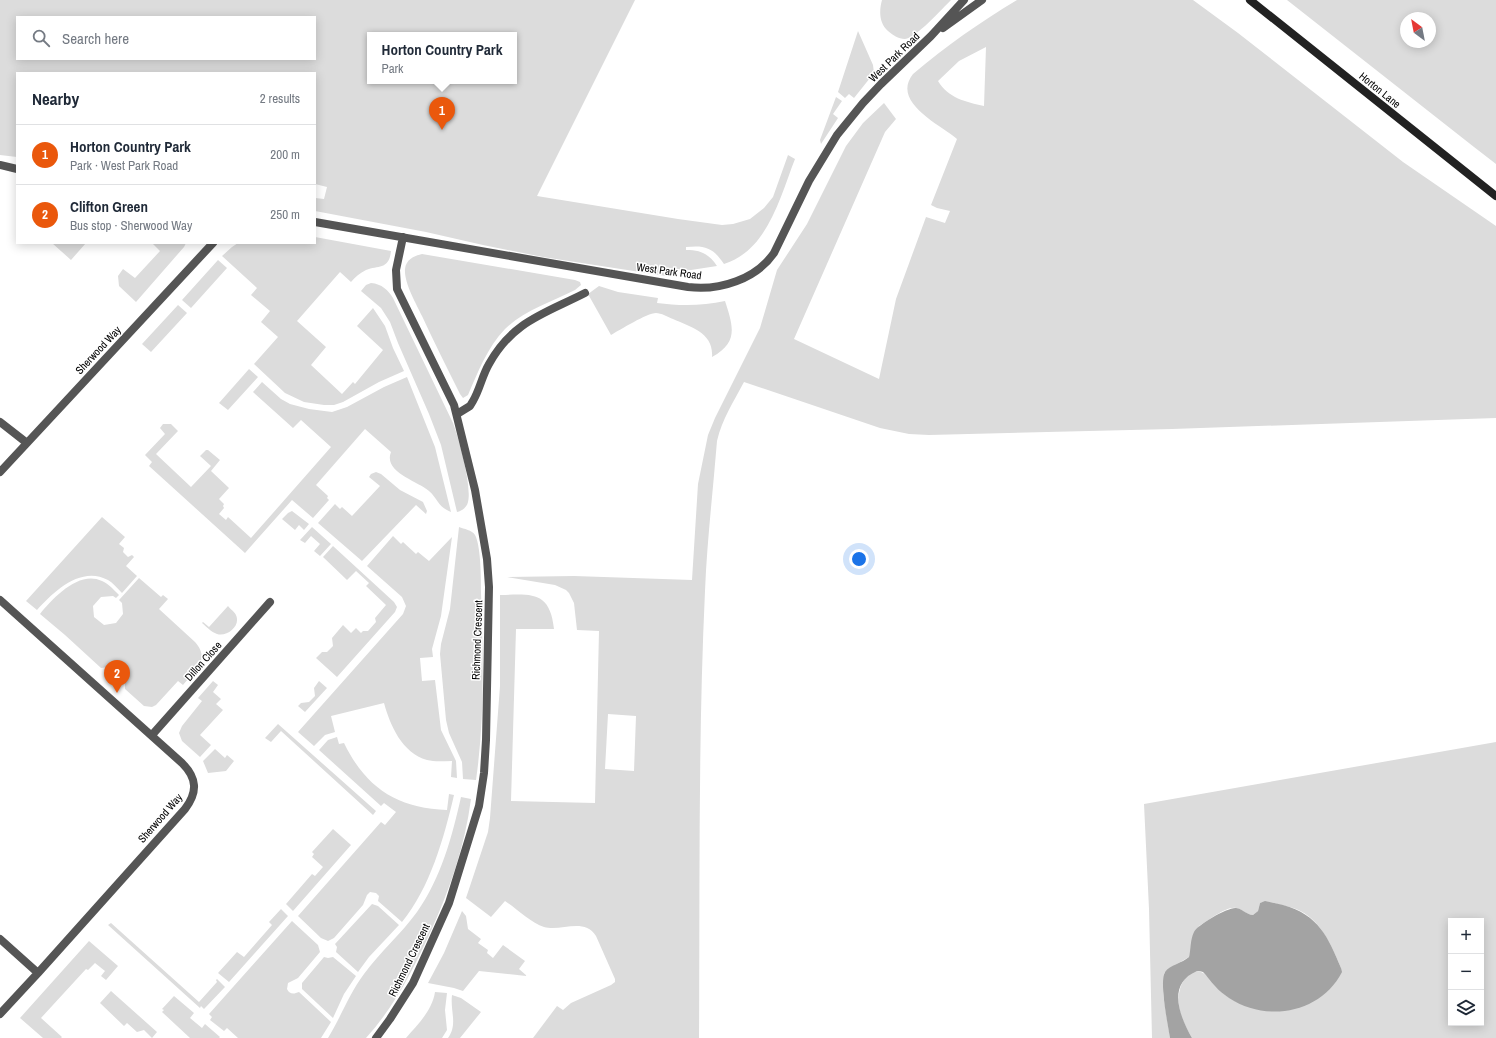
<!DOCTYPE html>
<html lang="en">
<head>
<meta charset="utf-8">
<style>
	body { margin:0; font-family:"Archivo Narrow",sans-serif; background:#f2f2f3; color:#1f2937 }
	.controls { position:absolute; right:12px; bottom:12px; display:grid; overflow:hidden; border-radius:0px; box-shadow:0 2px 10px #0003 }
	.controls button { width:36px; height:36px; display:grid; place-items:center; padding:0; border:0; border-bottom:1px solid #e0e1e3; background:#fff; color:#1f2937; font:20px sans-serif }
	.compass { position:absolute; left:1400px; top:12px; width:36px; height:36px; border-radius:50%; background:#fff; box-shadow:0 2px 10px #0003; rotate:328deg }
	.you { position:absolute; left:859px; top:559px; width:14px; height:14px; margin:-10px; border:3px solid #fff; border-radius:50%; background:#1a73e8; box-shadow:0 0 0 6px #1a73e833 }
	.badge { display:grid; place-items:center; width:26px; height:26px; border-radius:50%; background:#ea580c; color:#fff; font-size:13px; font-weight:700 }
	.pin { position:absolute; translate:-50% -33px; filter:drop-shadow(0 1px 2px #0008) }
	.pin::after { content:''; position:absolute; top:21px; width:14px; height:12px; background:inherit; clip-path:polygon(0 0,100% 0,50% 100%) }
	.popup { position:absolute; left:367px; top:32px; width:150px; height:52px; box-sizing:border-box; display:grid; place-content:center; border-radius:0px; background:#fff; filter:drop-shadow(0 1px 3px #0005); font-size:13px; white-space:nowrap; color:#747a83 }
	.popup b { font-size:15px; color:#1f2937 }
	.popup::after { content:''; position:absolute; left:50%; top:100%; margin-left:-8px; border:8px solid transparent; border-top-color:#fff }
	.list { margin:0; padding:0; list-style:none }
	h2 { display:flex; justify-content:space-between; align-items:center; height:52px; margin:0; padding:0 16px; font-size:17px }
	h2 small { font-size:13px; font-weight:400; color:#747a83 }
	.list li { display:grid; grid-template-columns:26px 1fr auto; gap:12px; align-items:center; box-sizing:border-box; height:60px; padding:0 16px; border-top:1px solid #e0e1e3 }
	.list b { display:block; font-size:15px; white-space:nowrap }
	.list p { margin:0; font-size:13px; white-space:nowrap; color:#747a83 }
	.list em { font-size:13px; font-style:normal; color:#747a83 }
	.icon { flex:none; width:22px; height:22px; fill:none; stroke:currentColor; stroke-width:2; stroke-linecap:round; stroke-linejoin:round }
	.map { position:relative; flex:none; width:1496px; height:1038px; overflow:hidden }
	.search { position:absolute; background:#fff; box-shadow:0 2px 10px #0003; left:16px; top:16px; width:300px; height:44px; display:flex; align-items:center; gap:10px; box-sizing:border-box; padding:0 14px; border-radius:0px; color:#747a83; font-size:15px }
	.panel { position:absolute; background:#fff; box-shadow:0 2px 10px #0003; left:16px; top:72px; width:300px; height:172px; border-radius:0px }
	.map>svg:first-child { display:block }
	.green { fill:#dcdcdc; fill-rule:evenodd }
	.water { fill:#a3a3a3 }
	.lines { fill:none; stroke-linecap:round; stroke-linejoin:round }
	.street { stroke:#555; stroke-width:8 }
	.secondary { stroke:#222; stroke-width:8 }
	.labels { text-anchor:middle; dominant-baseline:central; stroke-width:3; stroke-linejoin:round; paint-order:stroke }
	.street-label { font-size:11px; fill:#000; stroke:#fff }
</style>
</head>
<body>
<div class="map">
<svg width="1496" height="1038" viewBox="0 0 1496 1038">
	<rect width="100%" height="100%" fill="#fff"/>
	<path class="green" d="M 0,0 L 635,0 L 537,196 L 678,219 L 722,225 L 733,224 L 750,219 L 764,208 L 773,197 L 788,155 L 795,159 C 780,197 768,250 724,264 C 713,248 706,245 686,247 L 686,250 C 701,250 709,254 717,266 L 691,270 L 673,269 L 668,271 L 666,276 L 543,257 L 483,245 L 426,232 L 315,211 L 315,198 L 324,199 L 327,187 L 315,184 L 315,73 L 17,73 L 17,157 L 0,155 ZM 17,17 L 315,17 L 315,59 L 17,59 ZM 370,35 L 514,35 L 514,81 L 370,81 Z
		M 882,0 L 951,0 C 942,9 916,38 905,39 C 898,39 893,35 888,31 C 879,23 879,11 882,0 Z
		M 1017,0 L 1193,0 L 1238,33 L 1403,162 L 1496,226 L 1496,418 L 1172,429 L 929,435 L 909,434 L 880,428 L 744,382 C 734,401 722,419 717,441 C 713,491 707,541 705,591 C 698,740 700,889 699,1038 L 533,1038 L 557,1006 L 563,1010 L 571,1003 L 611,985 L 615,982 L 615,979 L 596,936 C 584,917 561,932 544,927 C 531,923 516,908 505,901 L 491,917 L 466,898 L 488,832 L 490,818 L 500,686 L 500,595 C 532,594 550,591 554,629 L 516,629 L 511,801 L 595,803 L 599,631 L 577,630 L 574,603 L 569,593 L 566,590 L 555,585 L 507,577 L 574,576 L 692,580 L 698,484 L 708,435 L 715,418 L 760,328 L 777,270 L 807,224 L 846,146 L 863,123 L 884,103 L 896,119 L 885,132 L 794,339 L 879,379 L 896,299 L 926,217 L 945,223 L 950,211 L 937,208 L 931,205 L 957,139 C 939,124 891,102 913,74 C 947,45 979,23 1017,0 ZM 986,47 L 984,106 C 966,102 948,98 938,81 L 959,61 ZM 608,714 L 636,716 L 634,771 L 605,769 Z
		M 1287,0 L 1496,0 L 1496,164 L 1474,147 ZM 1406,18 L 1430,18 L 1430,42 L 1406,42 Z
		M 858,31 L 873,65 L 874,73 L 854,98 L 849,94 L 845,98 L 838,92 Z
		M 836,97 L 842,101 L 833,114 L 838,118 L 821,144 L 820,140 Z
		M 315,237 L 391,251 C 389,270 379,265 366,270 C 360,273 355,277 351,282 L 340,272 L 297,321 L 326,347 L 311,365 L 342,394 L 353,382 L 355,384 L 383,350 L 357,326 L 373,308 L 385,326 L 393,348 L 404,371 L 379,382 L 343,402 L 334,405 L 324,405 L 304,402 L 285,393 L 254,364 L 278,337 L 261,322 L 270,311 L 251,295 L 257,288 L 222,256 L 232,247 L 238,243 L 315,243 Z
		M 52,243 L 86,243 L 71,260 Z
		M 152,243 L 186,243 L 184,247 L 136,302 L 119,286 L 118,276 L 123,269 L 135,278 L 160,251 Z
		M 422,254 L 575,280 L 580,282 L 581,285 L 575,290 C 552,302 524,310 505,329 C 487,348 478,372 468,395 L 463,398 L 460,394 C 447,368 434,342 422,316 C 416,303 404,283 405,269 C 406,260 413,256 422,254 Z
		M 218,260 L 227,268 L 191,308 L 182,300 Z
		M 371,283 C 382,284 388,290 393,298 L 453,423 C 459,439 472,486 468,502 C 467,507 462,511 457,512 L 441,445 L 429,414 L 398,343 L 390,322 L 381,308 L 361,291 L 366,285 Z
		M 599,286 L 618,292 L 658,298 L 657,303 C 679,306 703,306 725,301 C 733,326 739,342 712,357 C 714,333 691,327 673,319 C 668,317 661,313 656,313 C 647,313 620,330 611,335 L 588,294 Z
		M 178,305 L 187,313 L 151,352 L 142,344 Z
		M 249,369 L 258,377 L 228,410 L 219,403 Z
		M 407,377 L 435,447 L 451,512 C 438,507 438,499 429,491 C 417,481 383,472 391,452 L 365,429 L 316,485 L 328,496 L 327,498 L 329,500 L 313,518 L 292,500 L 245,553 L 149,466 L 152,462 L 145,455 L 165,434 L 160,428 L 163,424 L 171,424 L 178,431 L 156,454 L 191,487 L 211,466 L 200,456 L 206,450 L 208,450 L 220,460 L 211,471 L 229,488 L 219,499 L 224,504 L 223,506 L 224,508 L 219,514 L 226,520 L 228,517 L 251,538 L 331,447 L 301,420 L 293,428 L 253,392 L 262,382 L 281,399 L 290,404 L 309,409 L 332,412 L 347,407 L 384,387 Z
		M 376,472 L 381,474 L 400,490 L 423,502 L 427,511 L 426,514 L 416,505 L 362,561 L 318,523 L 335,504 L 340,509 L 342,507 L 352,516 L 380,486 L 369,477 L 371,474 Z
		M 292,511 L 309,524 L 304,530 L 299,525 L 295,530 L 282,519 L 288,513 Z
		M 102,517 L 125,537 L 119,544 L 124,548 L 123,552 L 128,557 L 132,555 L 134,557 L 126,566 L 137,576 L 122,593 C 117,588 113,583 108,580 C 81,565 53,592 37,610 L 26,601 Z
		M 312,527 L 331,544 L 320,556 L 314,551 L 320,544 L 311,536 L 305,543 L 300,540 Z
		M 459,527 C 464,529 472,530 475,535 C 481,546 481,579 481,592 C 483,655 485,718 476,780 L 463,779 L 462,762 L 449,733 L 446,720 L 440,654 L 441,644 L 450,609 Z
		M 393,536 L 401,544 L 403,542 L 416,554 L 418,552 L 429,561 L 452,537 L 441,616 L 432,649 L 433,657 L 420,658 L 422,681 L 435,680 L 441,730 L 456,761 L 457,778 L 451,777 L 452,761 C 443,761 435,762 427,760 C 402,753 390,725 384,703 L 331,716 L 335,732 L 325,735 L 314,746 L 298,732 L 403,614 L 406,606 L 402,597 L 367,566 Z
		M 333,546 L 394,602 L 397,607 L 395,612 L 337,677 L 316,658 L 322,652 L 327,652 L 333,646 L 332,638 L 343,625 L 351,633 L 356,628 L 361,633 L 363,631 L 368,631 L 376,622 L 375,618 L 386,605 L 366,586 L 369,583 L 356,571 L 347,580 L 323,557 Z
		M 139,578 L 161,597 L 163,595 L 168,599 L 159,609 L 195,642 C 211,660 195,671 183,685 L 178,681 L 156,705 L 152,707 L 144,706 L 125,689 L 125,680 L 109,667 L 101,668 L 65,635 L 40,614 C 53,598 79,570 102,581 C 109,584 114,590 119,595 L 116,598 L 113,596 L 101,597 L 93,606 L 94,617 L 104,625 L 116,623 L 123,614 L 122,603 L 119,600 Z
		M 228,606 C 231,610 237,613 237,619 C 238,628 226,637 217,634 C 211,632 207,627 202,623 L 203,622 L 209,627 Z
		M 213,681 L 218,685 L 213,692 L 221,699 L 216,704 L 223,710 L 200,735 L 211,745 L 200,757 L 182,741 L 179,733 L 182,726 L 202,701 L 198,698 Z
		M 319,681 L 327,688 L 305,712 L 298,706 L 301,703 L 309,702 L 315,696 L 314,688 Z
		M 278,724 L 376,811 L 373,815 L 281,731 L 271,742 L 265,738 Z
		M 337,737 L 339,744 L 344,743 C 366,788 397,808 447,810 L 449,794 L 454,795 C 444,838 430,888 402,922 L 378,901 L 379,896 L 376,893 L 370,892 L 367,895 L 363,905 L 334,938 L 328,941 L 321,938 L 298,916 L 381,822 L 385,825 L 396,812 L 384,803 L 381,806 L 319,750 L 328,740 Z
		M 1496,742 L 1496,1038 L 1192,1038 C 1183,1022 1175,1008 1180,989 C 1182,981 1192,967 1201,972 C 1209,975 1215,986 1221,991 C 1228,998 1238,1003 1247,1006 L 1341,968 C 1332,946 1320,918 1296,909 C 1291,907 1286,906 1281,905 C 1273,903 1268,900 1260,903 L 1258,911 L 1253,915 C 1247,915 1242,909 1236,908 C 1226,906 1208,921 1199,926 L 1189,957 L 1170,968 L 1164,973 L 1163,994 L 1170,1038 L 1152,1038 L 1149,909 L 1144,804 ZM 1451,921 L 1481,921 L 1481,1023 L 1451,1023 Z
		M 215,749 L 225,758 L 227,755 L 234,761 L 226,771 L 208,773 L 203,761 Z
		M 461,797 L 471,799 C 465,846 449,892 429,935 C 412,972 394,1007 366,1038 L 328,1038 C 341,1017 349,994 364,974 C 380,952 401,934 417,912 C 441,878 452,837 461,797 Z
		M 333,829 L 351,845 L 293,911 L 286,904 L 312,874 L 315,876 L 323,867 L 312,857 L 314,854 L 312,852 Z
		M 372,904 L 378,906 L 399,925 L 369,957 L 358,972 L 336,952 L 337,947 L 335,944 Z
		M 281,909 L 288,916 L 229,982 L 218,973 L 237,952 L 244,957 L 272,925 L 269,922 Z
		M 462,911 L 466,916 L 468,929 L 481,939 L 478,943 L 488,950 L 487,953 L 493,958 L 503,945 L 525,961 L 519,969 L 527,976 L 479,971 L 463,991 L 454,988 L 428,983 L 444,953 Z
		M 292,921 L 318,945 L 320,952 L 298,978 L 288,983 L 287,989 C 290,995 294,994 299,992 L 331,1022 L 321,1038 L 238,1038 L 227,1028 L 224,1031 L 210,1020 L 212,1017 L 209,1014 Z
		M 111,923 L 199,1002 L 217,982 L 216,980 L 217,979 L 225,987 L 204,1009 L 201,1006 L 200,1008 L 108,925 Z
		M 89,941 L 118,966 L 106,980 L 101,976 L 105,971 L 95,963 L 88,970 L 86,969 L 41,1018 L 62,1037 L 61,1038 L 43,1038 L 20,1018 Z
		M 324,957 L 328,958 L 333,957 L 356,976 L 344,994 L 333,1018 L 302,989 L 302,983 Z
		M 111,991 L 157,1032 L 152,1038 L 144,1030 L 137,1032 L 127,1023 L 124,1026 L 100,1003 Z
		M 435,992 L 447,993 L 445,1010 L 447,1030 L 442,1038 L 406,1038 C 418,1024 432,1011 435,992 Z
		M 452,995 L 461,998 L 481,1012 L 460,1038 L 448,1038 C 458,1024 450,1011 452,995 Z
		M 174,996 L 194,1013 L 190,1018 L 202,1028 L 205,1024 L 220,1037 L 219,1038 L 190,1038 L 162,1012 L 164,1010 L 162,1009 Z"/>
	<path class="water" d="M 1265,901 C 1271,902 1277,904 1283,905 C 1319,915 1328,937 1341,968 L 1342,972 C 1321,1013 1267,1023 1229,998 C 1224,994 1219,991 1215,986 C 1211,982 1207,976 1203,972 C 1200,971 1200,971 1197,971 C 1166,984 1180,1017 1192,1038 L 1170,1038 C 1168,1025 1159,982 1165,972 C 1170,965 1182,963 1189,957 C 1191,949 1190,940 1194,932 C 1197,925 1228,907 1236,908 C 1243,909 1247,915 1253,915 L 1258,911 L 1260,903 Z"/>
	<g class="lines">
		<path class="street" d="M 943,28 L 982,0
			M 0,165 L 17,169
			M 315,222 L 688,287 C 720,291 756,279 774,253 L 809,181 L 837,135 L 863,103 L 881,84 L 931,36 L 964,0
			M 457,414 L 470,406 L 473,401 C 480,389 482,376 489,364 C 513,321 544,314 585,293
			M 0,422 L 27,443
			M 0,472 L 213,243
			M 0,600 L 182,763 C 197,778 198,792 185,809 L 38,973 L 0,939
			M 152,735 L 270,602
			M 0,1014 L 38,973
			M 376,1038 L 390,1019 L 413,983 L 449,903 L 479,806 L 484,773 L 486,740 L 489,587 L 487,559 L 475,490 L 454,405 L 397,289 L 396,270 L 403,237"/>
		<path class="secondary" d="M 1250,0 L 1496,196"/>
	</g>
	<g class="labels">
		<g class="street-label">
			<text transform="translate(894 57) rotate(-44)">West Park Road</text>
			<text transform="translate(1380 90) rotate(39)">Horton Lane</text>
			<text transform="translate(669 271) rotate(8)">West Park Road</text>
			<text transform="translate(98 350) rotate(-47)">Sherwood Way</text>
			<text transform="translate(477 640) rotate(-88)">Richmond Crescent</text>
			<text transform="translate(203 661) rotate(-48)">Dillon Close</text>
			<text transform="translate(160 818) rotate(-49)">Sherwood Way</text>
			<text transform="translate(409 960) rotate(-64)">Richmond Crescent</text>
		</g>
	</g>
</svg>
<div class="controls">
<button>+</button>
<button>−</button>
<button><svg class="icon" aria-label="layers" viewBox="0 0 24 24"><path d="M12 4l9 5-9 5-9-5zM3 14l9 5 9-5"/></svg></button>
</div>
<svg class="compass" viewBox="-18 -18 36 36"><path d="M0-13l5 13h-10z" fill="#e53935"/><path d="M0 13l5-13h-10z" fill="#747a83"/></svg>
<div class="you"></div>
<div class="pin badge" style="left:442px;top:130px">1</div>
<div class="popup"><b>Horton Country Park</b>Park</div>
<div class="pin badge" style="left:117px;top:693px">2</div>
<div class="search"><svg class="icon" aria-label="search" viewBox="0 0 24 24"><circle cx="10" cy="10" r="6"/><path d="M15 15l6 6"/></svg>Search here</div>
<section class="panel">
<h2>Nearby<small>2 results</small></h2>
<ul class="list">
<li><span class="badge">1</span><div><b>Horton Country Park</b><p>Park · West Park Road</p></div><em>200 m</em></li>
<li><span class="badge">2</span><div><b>Clifton Green</b><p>Bus stop · Sherwood Way</p></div><em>250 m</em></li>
</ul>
</section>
</div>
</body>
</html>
